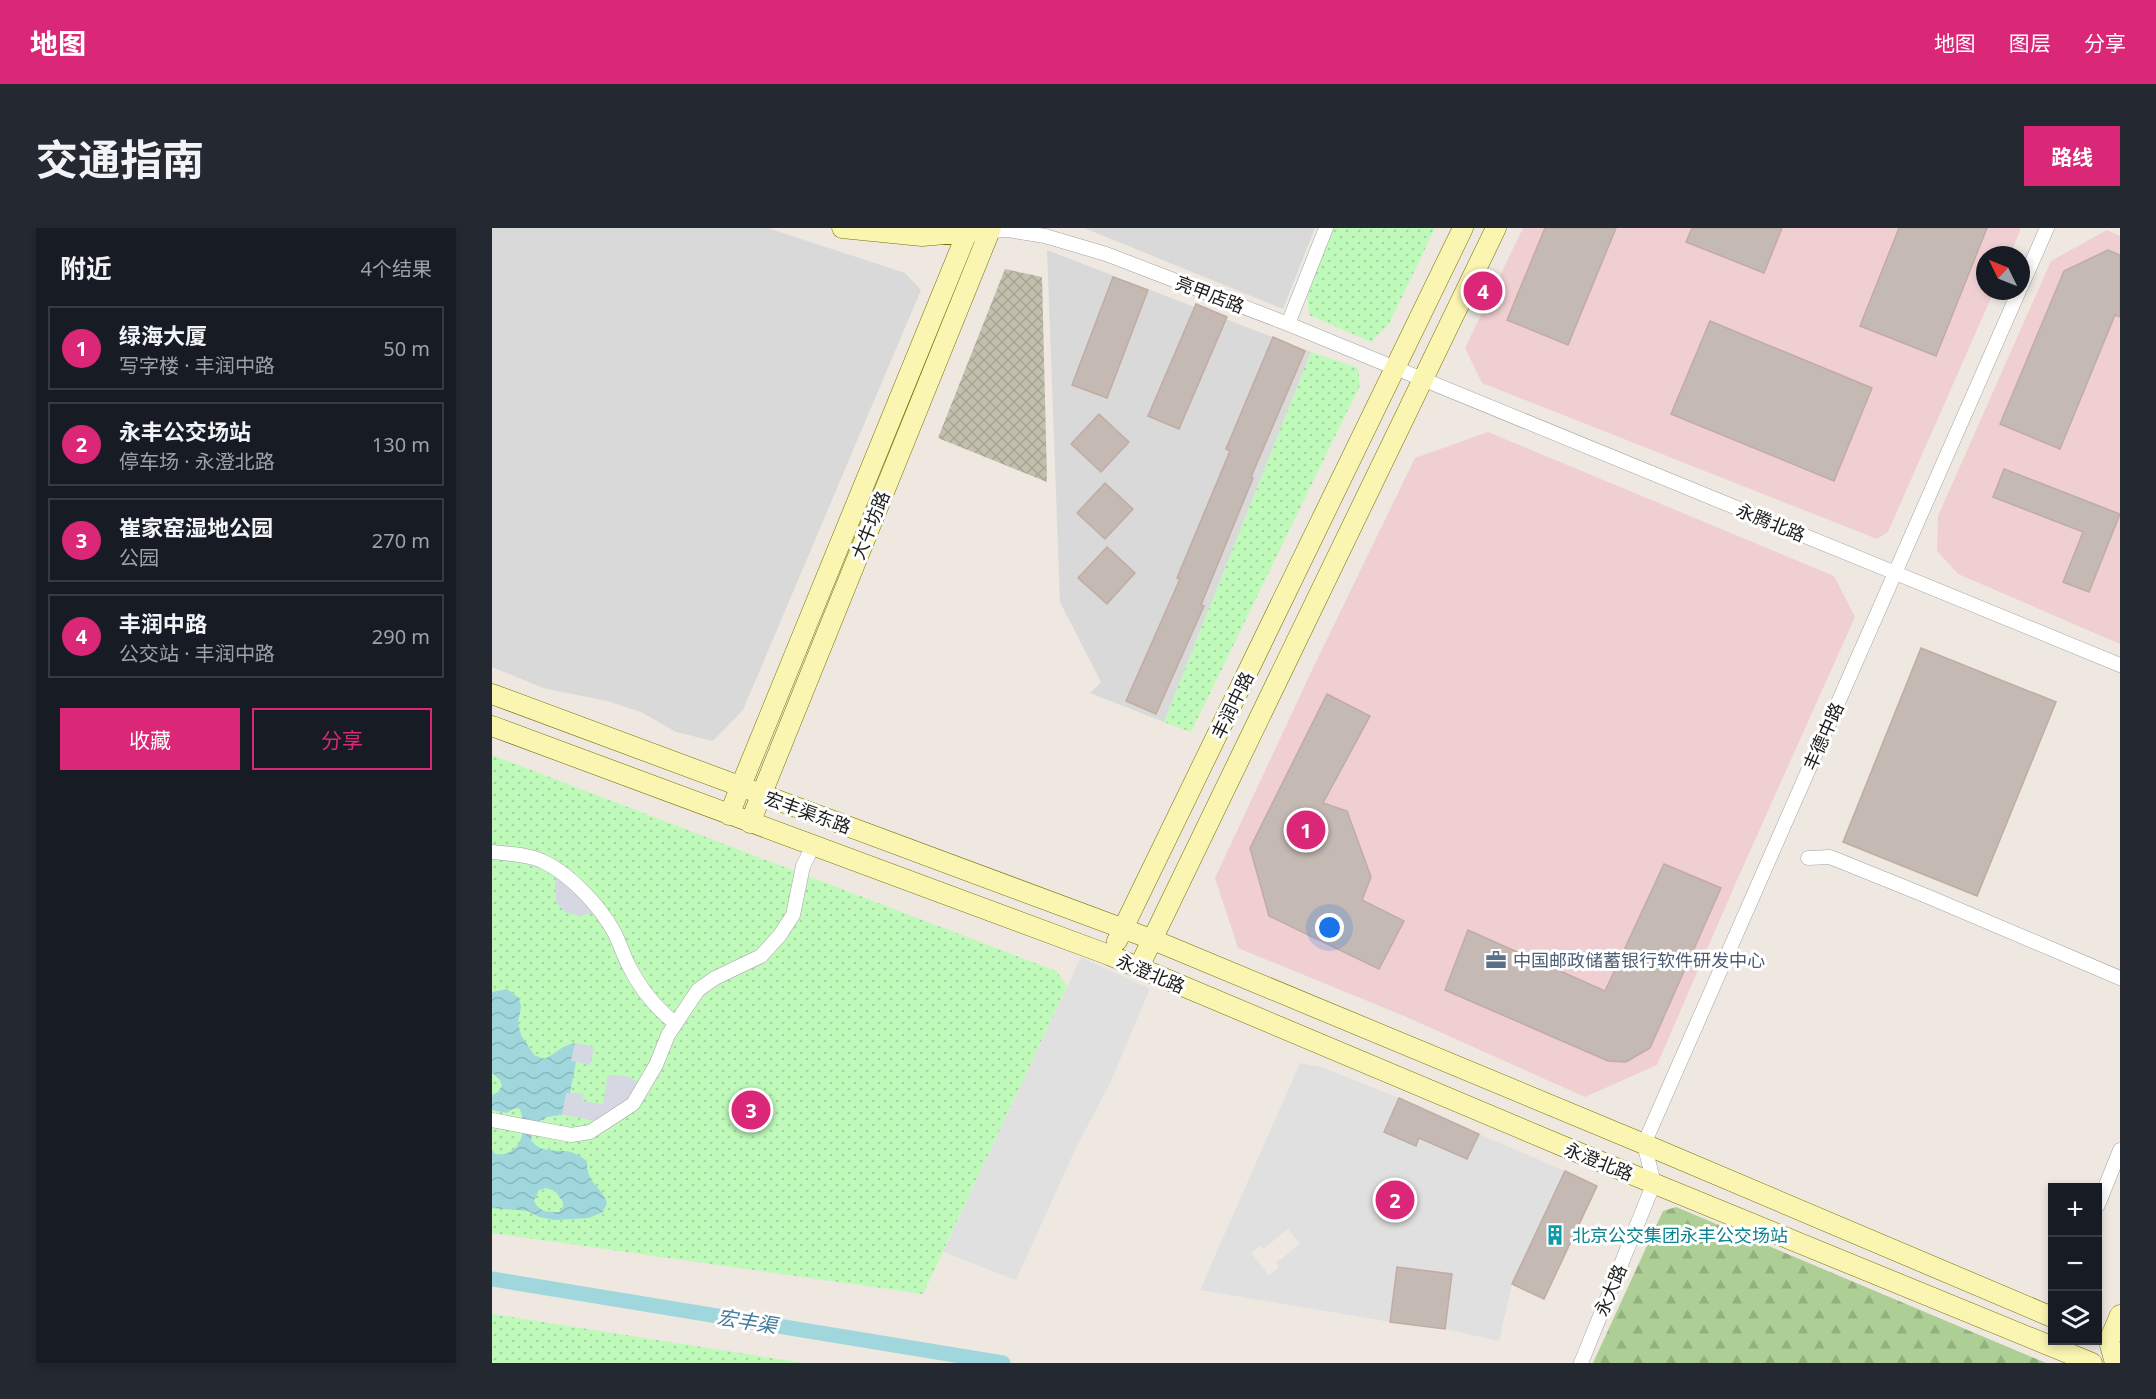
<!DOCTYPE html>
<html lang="zh">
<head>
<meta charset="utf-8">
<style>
	body { margin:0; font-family:"Noto Sans","Noto Sans SC",sans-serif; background:#242831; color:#f1f3f6 }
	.controls { position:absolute; right:18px; bottom:18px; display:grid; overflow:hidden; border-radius:0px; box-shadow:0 3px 9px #0003 }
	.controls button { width:54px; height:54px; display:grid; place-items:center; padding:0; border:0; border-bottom:2px solid #363941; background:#171b24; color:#f1f3f6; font:30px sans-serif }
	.compass { position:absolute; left:1484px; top:18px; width:54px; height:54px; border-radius:50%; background:#171b24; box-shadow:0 3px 9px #0003; rotate:313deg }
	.you { position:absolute; left:838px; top:700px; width:21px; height:21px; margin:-15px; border:4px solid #fff; border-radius:50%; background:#1a73e8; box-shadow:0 0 0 9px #1a73e833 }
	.badge { display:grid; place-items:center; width:39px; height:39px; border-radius:50%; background:#db2777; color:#fff; font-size:20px; font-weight:700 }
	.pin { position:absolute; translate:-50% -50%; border:3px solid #fff; box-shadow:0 2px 6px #0006 }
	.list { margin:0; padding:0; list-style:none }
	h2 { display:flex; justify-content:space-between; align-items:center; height:78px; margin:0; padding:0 24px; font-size:26px }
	h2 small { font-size:20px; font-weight:400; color:#9ea1a6 }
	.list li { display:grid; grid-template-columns:39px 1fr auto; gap:18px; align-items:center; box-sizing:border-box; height:84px; margin:0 12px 12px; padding:0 12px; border:2px solid #363941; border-radius:0px }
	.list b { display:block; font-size:22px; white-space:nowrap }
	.list p { margin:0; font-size:20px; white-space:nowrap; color:#9ea1a6 }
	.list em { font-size:20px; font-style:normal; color:#9ea1a6 }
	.actions { display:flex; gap:12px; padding:18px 24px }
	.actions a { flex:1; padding:14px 0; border:2px solid #db2777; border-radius:0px; text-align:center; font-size:21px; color:#db2777 }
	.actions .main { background:#db2777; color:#fff }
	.icon { flex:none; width:33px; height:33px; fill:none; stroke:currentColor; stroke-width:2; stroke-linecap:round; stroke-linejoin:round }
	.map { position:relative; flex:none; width:1628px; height:1135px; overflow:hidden; border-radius:0px }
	header { display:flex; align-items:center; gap:36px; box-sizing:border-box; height:84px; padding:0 30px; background:#db2777; color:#fff }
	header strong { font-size:28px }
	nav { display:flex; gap:33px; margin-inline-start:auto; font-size:21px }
	.intro { display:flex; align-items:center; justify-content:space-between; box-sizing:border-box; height:144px; padding:0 36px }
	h1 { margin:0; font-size:42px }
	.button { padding:15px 27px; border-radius:0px; background:#db2777; color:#fff; font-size:21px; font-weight:700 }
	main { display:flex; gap:36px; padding:0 36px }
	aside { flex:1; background:#171b24; border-radius:0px; box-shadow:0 3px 9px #0003 }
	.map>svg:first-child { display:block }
	.residential { fill:#dad9d9 }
	.commercial { fill:#f0cfd2 }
	.construction { fill:url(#construction-cross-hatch) }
	.forest { fill:url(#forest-firs) }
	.park { fill:url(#park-dots) }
	.parking { fill:#e0e0e0; fill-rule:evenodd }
	.plaza { fill:#d5d7e3 }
	.water { fill:url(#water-waves); fill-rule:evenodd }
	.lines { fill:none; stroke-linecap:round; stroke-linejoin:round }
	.canal { stroke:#a0d7dd; stroke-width:15 }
	.building { fill:#c5b9b4; stroke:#c0aca3; stroke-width:1.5 }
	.street-casing { stroke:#a3a3a3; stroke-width:15 }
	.secondary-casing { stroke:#747102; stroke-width:21 }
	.street { stroke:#fff; stroke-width:14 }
	.secondary { stroke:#fbf5b2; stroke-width:20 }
	.labels { text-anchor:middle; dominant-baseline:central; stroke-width:6; stroke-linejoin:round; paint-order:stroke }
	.street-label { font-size:18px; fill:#1c1c1c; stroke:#fff }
	.service-label { font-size:18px; fill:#4e5e75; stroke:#fff; text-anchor:start }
	.culture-label { font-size:18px; fill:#0d838f; stroke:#fff; text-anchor:start }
	.water-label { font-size:20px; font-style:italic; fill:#427c9d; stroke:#fff }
</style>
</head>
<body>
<header>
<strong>地图</strong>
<nav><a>地图</a><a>图层</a><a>分享</a></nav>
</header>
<div class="intro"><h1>交通指南</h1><a class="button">路线</a></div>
<main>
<aside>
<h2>附近<small>4个结果</small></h2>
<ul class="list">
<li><span class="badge">1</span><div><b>绿海大厦</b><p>写字楼 · 丰润中路</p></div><em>50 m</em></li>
<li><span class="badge">2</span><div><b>永丰公交场站</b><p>停车场 · 永澄北路</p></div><em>130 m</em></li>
<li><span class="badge">3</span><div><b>崔家窑湿地公园</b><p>公园</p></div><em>270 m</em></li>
<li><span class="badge">4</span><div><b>丰润中路</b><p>公交站 · 丰润中路</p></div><em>290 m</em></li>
</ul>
<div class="actions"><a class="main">收藏</a><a>分享</a></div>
</aside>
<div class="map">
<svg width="1628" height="1135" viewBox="0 0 1628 1135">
	<defs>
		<pattern id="construction-cross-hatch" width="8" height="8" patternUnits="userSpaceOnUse" patternTransform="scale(1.5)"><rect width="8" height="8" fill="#c2bfac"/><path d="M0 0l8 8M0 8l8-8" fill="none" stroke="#a6a493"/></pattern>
		<pattern id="forest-firs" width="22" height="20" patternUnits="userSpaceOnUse" patternTransform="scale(1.5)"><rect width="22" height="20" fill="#adce94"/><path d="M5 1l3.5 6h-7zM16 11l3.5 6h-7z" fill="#94b07f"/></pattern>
		<pattern id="park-dots" width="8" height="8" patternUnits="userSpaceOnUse" patternTransform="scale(1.5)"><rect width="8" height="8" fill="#bffabb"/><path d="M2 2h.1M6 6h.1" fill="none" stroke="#a4d6a0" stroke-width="1.8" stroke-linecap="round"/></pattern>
		<pattern id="water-waves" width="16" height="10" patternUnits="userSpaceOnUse" patternTransform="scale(1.5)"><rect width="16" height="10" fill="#a0d7dd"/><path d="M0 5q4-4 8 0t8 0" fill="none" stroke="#89b8bd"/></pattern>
	</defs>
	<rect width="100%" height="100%" fill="#eee8e1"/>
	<path class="residential" d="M 0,0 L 276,0 L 413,45 L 429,62 L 251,482 L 221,513 L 184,504 L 149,484 L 115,473 L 51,460 L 0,439 Z
		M 592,0 L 823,0 L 791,81 Z
		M 555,22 L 819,124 L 672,494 L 598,465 L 609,454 L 568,374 Z"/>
	<path class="commercial" d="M 1031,0 L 1529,0 L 1518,27 L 1493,27 L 1493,63 L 1502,63 L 1396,304 L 1385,311 L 990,155 L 973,120 Z
		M 1615,2 L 1628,8 L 1628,416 L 1466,346 L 1445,323 L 1446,288 L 1559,33 Z
		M 996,204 L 1342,348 L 1363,389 L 1245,652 L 1165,837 L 1093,869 L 912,788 L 746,720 L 723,650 L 821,440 L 923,230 Z"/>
	<path class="construction" d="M 513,41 L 550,49 L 555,254 L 446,210 Z"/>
	<path class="forest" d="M 1184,979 L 1554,1135 L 1101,1135 L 1171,983 Z"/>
	<path class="park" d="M 842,0 L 943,0 L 897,96 L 879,114 L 817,87 L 815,64 Z
		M 819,124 L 866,140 L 868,157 L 699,504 L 672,494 Z
		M 0,527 L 564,743 L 575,758 L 431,1066 L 0,1005 Z
		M 0,1086 L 312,1135 L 0,1135 Z"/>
	<path class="parking" d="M 589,729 L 658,761 L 618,855 L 583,922 L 524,1052 L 451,1024 Z
		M 808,835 L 829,839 L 907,870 L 924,917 L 927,910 L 975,931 L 987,906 L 1073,943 L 1020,1056 L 1007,1113 L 953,1101 L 960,1046 L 905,1039 L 898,1094 L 708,1062 ZM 796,1001 L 808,1016 L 784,1035 L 787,1039 L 777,1047 L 759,1025 L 768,1018 L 771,1021 Z"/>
	<path class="plaza" d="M 68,645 L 109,683 L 88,688 L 73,684 L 64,674 L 63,655 Z
		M 83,815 L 102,819 L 98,837 L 79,833 Z
		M 116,847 L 134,848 L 152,857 L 141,876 L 108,893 L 70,887 L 74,864 L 92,866 L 90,873 L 111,876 Z"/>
	<path class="water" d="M 15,761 L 27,770 L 29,779 L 26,795 L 29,807 L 42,827 L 52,831 C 64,826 70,817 83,815 L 79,833 L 84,834 L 78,865 L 74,865 L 70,887 L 55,889 L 43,895 L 39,912 C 53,932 76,913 95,934 C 95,957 109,957 115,975 L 111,984 L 97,990 L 62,992 L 47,989 L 36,983 L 0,980 L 0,922 L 3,926 C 29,930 37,900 27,880 L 21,881 L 15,885 L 0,882 L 0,867 L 6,864 L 10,858 L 8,852 L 0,845 L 0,764 ZM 54,960 L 63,963 L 71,974 L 71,980 L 67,984 C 56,984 47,984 42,973 L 47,962 Z"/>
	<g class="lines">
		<path class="canal" d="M 0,1051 L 511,1135"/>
	</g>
	<path class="building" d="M 1053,0 L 1124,0 L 1076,117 L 1015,92 Z
		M 1200,0 L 1290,0 L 1272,45 L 1194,14 Z
		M 1407,0 L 1495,0 L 1444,128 L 1368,98 Z
		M 1616,22 L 1628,27 L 1628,89 L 1623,87 L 1568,221 L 1508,196 L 1572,43 Z
		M 621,49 L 656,62 L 615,170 L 580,157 Z
		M 704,76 L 735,89 L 687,201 L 656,188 Z
		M 1218,93 L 1380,160 L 1342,253 L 1179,186 Z
		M 781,109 L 813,123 L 759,249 L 761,250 L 709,377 L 712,378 L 664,486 L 634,473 L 688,351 L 685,350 L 738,223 L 734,221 Z
		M 607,186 L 637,214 L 609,244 L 579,216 Z
		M 1512,241 L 1628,286 L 1597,364 L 1571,354 L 1591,304 L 1501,269 Z
		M 613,255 L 641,281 L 613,311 L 585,285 Z
		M 615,319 L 643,345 L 615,376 L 586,350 Z
		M 1429,420 L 1564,474 L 1485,668 L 1351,614 Z
		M 835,466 L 878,488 L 831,575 L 855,583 L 879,649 L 870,672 L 912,693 L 887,741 L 777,688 L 758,620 Z
		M 1172,636 L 1229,660 L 1158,820 L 1134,834 L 1116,833 L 953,762 L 976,702 L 1113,763 Z
		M 907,870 L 987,906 L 975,931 L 927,910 L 924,918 L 892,904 Z
		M 1073,943 L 1105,958 L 1052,1071 L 1020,1056 Z
		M 905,1039 L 960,1046 L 953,1101 L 898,1094 Z"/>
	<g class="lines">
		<g class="street-casing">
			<path id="street" d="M 498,3 L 516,2 L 553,8 L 614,26 L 796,96 L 1628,437
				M 1529,59 L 1555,0
				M 796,96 L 834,0
				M 0,624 C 16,626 36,626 50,633 C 77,645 108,678 122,704 C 128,715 131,727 137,738 C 148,760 164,780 183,795
				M 1316,630 L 1338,629 L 1437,669 L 1628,750
				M 0,892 L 79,907 L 98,904 L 141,876 L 164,837 L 176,807 L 206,762 L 223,750 L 269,728 L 288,707 L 301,687 L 311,638 L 321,618
				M 1606,977 L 1628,922
				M 1089,1135 L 1162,955 L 1152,916 L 1527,63"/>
		</g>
		<g class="secondary-casing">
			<path id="secondary" d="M 350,0 L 430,8 L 487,3
				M 0,466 L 659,711 L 1152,916 L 1560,1089
				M 0,498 L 617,727 L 1068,917 L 1600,1135
				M 237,587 L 477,0
				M 258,595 L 499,0
				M 625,713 L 971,0
				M 647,739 L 1004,0
				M 1617,1113 L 1628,1087
				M 1617,1113 L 1623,1135"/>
		</g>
		<use href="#street" class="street"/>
		<use href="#secondary" class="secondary"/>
	</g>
	<defs>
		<g id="office-bare" transform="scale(1.62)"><path d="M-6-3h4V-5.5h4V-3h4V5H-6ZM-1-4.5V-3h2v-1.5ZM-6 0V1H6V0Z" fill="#5c6f8a" stroke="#fff" stroke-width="2.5" paint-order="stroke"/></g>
		<g id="building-bare" transform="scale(1.62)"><path d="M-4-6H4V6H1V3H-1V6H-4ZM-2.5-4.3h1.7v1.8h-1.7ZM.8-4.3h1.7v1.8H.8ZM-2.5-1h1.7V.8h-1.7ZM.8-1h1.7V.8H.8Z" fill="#0f9aa8" stroke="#fff" stroke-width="2.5" paint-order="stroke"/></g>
	</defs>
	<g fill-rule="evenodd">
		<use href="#office-bare" x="1004" y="732"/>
		<use href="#building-bare" x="1063" y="1007"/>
	</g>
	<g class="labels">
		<g class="street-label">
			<text transform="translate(718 66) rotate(21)">亮甲店路</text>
			<text transform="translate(1279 294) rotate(22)">永腾北路</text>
			<text transform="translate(378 297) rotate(-68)">大牛坊路</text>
			<text transform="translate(740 477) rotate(-64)">丰润中路</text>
			<text transform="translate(1331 508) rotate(-66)">丰德中路</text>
			<text transform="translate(316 584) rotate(20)">宏丰渠东路</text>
			<text transform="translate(659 745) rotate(23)">永澄北路</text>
			<text transform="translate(1107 933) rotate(22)">永澄北路</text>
			<text transform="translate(1118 1062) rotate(-67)">永大路</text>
		</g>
		<g class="service-label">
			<text x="1021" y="732">中国邮政储蓄银行软件研发中心</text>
		</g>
		<g class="culture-label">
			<text x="1080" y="1007">北京公交集团永丰公交场站</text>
		</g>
		<g class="water-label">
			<text transform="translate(255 1093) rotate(9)">宏丰渠</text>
		</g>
	</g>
</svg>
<div class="controls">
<button>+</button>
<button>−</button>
<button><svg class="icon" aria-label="layers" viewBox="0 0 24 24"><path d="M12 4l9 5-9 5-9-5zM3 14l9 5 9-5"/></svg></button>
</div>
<svg class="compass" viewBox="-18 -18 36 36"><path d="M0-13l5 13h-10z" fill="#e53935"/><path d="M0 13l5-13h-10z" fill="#9ea1a6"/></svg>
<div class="you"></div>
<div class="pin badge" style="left:814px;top:602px">1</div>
<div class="pin badge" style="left:903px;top:972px">2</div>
<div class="pin badge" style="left:259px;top:882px">3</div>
<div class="pin badge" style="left:991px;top:63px">4</div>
</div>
</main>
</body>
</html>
